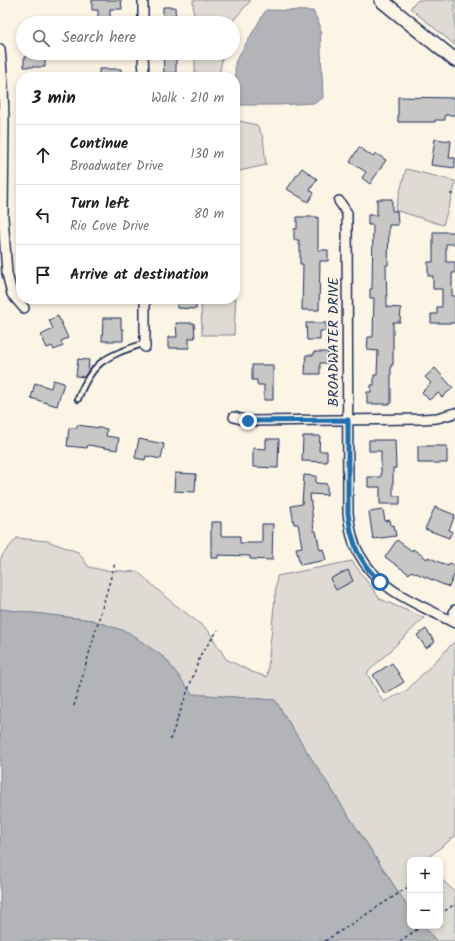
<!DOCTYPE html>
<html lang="en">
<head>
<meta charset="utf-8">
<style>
	body { margin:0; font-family:Kalam,sans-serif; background:#f6f6f6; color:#202124 }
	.controls { position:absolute; right:12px; bottom:12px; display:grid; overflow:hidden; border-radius:8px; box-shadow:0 2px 6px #0003 }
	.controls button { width:36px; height:36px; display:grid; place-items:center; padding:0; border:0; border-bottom:1px solid #e0e0e0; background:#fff; color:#202124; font:20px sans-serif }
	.stop { position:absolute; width:12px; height:12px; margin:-9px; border:3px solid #1f6fb2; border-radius:50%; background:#fff }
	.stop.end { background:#1f6fb2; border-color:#fff; box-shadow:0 1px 4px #0008 }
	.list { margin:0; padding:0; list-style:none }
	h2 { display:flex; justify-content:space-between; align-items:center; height:52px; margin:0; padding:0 16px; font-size:17px }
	h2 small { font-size:13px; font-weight:400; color:#757577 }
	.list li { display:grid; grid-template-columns:26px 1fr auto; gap:12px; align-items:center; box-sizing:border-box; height:60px; padding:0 16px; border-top:1px solid #e0e0e0 }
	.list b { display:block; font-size:15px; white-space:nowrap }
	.list p { margin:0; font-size:13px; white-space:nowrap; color:#757577 }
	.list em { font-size:13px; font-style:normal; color:#757577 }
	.icon { flex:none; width:22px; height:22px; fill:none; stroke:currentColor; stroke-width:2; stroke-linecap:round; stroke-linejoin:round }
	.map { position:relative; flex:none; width:455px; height:941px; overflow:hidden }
	.search { position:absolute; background:#fff; box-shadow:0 2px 6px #0003; left:16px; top:16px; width:224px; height:44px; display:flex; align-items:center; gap:10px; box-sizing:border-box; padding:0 14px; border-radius:22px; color:#757577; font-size:15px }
	.panel { position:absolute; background:#fff; box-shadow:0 2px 6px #0003; left:16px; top:72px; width:224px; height:232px; border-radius:16px }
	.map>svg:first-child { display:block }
	.green { fill:#dfdbd4; stroke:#7d8599 }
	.water { fill:#b2b4b8; stroke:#767f94 }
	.building { fill:#c8c7c6; stroke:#1b2f5e }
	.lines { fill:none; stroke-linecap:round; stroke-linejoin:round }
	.lane-casing { stroke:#1b2f5e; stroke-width:8 }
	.street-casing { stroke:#1b2f5e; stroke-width:12 }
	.secondary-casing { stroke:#1b2f5e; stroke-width:16 }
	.path { stroke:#1b2f5e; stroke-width:1.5; stroke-dasharray:3 3; stroke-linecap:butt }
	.lane { stroke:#fcf5e5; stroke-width:4.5 }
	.street { stroke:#fcf5e5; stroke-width:9 }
	.secondary { stroke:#fcf5e5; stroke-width:13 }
	.route { stroke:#1f6fb2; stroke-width:5 }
	.labels { text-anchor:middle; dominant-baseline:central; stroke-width:3.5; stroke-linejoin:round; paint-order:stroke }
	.street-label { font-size:14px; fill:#1b2f5e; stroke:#fcf5e5 }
</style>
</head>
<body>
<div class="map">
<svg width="455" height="941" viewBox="0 0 455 941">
	<rect width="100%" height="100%" fill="#fcf5e5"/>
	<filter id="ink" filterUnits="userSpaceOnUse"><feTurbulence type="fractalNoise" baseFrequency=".025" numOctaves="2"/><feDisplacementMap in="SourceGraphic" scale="8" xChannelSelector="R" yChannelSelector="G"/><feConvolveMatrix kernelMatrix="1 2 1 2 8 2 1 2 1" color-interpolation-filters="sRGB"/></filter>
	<g filter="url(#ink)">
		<path class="green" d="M 193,0 L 251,0 L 231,23 L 194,23 Z
			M 418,0 L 455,0 L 455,45 L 410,8 Z
			M 195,53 L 223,53 L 219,77 L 195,77 Z
			M 235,120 L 257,125 L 263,137 L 266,165 L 235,172 Z
			M 406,169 L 455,181 L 455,186 L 443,225 L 395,210 Z
			M 235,266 L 237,271 L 234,335 L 202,335 L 201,299 L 235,299 Z
			M 17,538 L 47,541 L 78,552 L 89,567 L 102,570 L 138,572 L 169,600 L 208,630 L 226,659 L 252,672 L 267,677 L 277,576 L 352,561 L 380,599 L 424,618 L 367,673 L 383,702 L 406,691 L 455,641 L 455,836 L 425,860 L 410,860 L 410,910 L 309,755 L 275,700 L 192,694 L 165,658 L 92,620 L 0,609 L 0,560 L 4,553 Z
			M 440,878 L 455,892 L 455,941 L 436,941 L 424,926 L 440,926 Z"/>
		<path class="water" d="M 266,10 L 313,11 L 320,25 L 323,98 L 315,103 L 277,105 L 241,105 L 236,103 L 235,62 Z
			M 0,609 L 92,620 L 128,632 L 165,658 L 192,694 L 275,700 L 309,755 L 410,910 L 410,926 L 424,926 L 436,941 L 0,941 Z"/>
		<path class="building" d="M 92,0 L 121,0 L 122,9 L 110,9 L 110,22 L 98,22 L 98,10 L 92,10 Z
			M 163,7 L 175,7 L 176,23 L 163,23 Z
			M 26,53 L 40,53 L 40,56 L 45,56 L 45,67 L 24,67 L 24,58 L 26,58 Z
			M 163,53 L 176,53 L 176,73 L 164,73 Z
			M 99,69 L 121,69 L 121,77 L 99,77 Z
			M 398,97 L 455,98 L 455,115 L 445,115 L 445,120 L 435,120 L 435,122 L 398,122 Z
			M 435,139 L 451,141 L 449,158 L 455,158 L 455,168 L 431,165 Z
			M 359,147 L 373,157 L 375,153 L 386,160 L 370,184 L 362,178 L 366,172 L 350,162 Z
			M 302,168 L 317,179 L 310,190 L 314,193 L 308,202 L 287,189 Z
			M 377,199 L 392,199 L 392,211 L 397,211 L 398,225 L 389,225 L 388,265 L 386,265 L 387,307 L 401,308 L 400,322 L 393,322 L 393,365 L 391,365 L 391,404 L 367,404 L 367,392 L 371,392 L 371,385 L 374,385 L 374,375 L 377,375 L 378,351 L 367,350 L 368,337 L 373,337 L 374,298 L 370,298 L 370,289 L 372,289 L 373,225 L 368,225 L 368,215 L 377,215 Z
			M 297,217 L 318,217 L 318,250 L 328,250 L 328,261 L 320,261 L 319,310 L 302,310 L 303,264 L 300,264 L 300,245 L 299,245 L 299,240 L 294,240 L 294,229 L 297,229 Z
			M 433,232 L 455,232 L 455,244 L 446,244 L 446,262 L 455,262 L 455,273 L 452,273 L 452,296 L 455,296 L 455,323 L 431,323 L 431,314 L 437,314 L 437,307 L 442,307 L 442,289 L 433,289 L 433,276 L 428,276 L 428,262 L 433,262 Z
			M 177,299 L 196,299 L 196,309 L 177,308 Z
			M 58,316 L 68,338 L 61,341 L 63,346 L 54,350 L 52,346 L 47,348 L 41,335 L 53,329 L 49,320 Z
			M 103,318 L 121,318 L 121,329 L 123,329 L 123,341 L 102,341 Z
			M 176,323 L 194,323 L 195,338 L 189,338 L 189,348 L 168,348 L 168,337 L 177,337 Z
			M 306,323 L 326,323 L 326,331 L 320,331 L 320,340 L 307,340 Z
			M 314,352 L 328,352 L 328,363 L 320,363 L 320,374 L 305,374 L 306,355 L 314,355 Z
			M 78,359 L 89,360 L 88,371 L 84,377 L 76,376 Z
			M 252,365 L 273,365 L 273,400 L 264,400 L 264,385 L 257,385 L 257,380 L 252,380 Z
			M 435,368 L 453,388 L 442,397 L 438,393 L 429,400 L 422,392 L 431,383 L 425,377 Z
			M 53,380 L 64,383 L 57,406 L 31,398 L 35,383 L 51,388 Z
			M 77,425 L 107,429 L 106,436 L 119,438 L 117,450 L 88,445 L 87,448 L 67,446 L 69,428 L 77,428 Z
			M 303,436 L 320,436 L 319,451 L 327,451 L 327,462 L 302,461 Z
			M 139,439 L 164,444 L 161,459 L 146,456 L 145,460 L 135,458 Z
			M 266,439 L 279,439 L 278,468 L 253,467 L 253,448 L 266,449 Z
			M 369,440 L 395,440 L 396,468 L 393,468 L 393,496 L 400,496 L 400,504 L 380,504 L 380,487 L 368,487 L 368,477 L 381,477 L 381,451 L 369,451 Z
			M 418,446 L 447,446 L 447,463 L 418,463 Z
			M 175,473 L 196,474 L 195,492 L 174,491 Z
			M 304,475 L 316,476 L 316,483 L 327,484 L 327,495 L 310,494 L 314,531 L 316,531 L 320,550 L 323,549 L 326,560 L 300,565 L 296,548 L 302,547 L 298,524 L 294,524 L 291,506 L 302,504 Z
			M 435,507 L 455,515 L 449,530 L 452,531 L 449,538 L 425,529 Z
			M 383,510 L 385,521 L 390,520 L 391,526 L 394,525 L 396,536 L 373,539 L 369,512 Z
			M 211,522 L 221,522 L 221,536 L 240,536 L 240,543 L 262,543 L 262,524 L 273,524 L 272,560 L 250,559 L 250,556 L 218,555 L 218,558 L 211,558 Z
			M 397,540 L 412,551 L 413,549 L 427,559 L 428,557 L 448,566 L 449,563 L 455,566 L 455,573 L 449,587 L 411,571 L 409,574 L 385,557 Z
			M 348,570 L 353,581 L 336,590 L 330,579 Z
			M 426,629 L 435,642 L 426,648 L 417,635 Z
			M 392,663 L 404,682 L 385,694 L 373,675 Z"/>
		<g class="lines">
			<g class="lane-casing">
				<path id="lane" d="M 78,399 C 93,359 108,356 145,343"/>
			</g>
			<g class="street-casing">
				<path id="street" d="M 143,0 L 143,23
					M 0,49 L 3,85 L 4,122 L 3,217 L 7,273 L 12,294 L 24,308
					M 143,53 L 144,77
					M 339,201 L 347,213 L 348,513 C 350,526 351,540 358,552 C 379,592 417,603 455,623
					M 145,299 L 145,347
					M 234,417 L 248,421 L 422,419 L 437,418 L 455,413
					M 451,621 L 455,610"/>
			</g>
			<g class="secondary-casing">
				<path id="secondary" d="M 381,0 L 455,60"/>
			</g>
			<path class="path" d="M 450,194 L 455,194
				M 74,706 L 115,563
				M 170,740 L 201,654 L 218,630
				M 440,914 L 455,904
				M 325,941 L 410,886
				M 400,941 L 422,926"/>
			<use href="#lane" class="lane"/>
			<use href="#street" class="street"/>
			<use href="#secondary" class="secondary"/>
		</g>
	</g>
	<g class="lines" filter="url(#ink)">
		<path class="route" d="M 248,421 L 348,420 L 348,513 L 351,532 L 357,551 L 368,569 L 380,582"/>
	</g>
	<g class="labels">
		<g class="street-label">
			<text transform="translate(334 342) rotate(-90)">BROADWATER DRIVE</text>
		</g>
	</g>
</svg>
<div class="controls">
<button>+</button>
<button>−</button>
</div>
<div class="stop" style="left:380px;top:582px"></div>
<div class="stop end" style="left:248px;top:421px"></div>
<div class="search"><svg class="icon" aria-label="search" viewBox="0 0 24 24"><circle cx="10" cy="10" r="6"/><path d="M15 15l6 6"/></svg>Search here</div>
<section class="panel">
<h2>3 min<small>Walk · 210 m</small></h2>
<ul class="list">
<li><svg class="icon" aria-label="ahead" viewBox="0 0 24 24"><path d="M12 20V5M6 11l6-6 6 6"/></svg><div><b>Continue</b><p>Broadwater Drive</p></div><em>130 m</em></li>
<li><svg class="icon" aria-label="left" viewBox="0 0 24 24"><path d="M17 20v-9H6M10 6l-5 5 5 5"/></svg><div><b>Turn left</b><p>Rio Cove Drive</p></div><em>80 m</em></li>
<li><svg class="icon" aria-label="arrive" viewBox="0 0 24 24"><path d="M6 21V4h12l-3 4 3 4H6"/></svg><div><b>Arrive at destination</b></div></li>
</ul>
</section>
</div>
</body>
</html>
